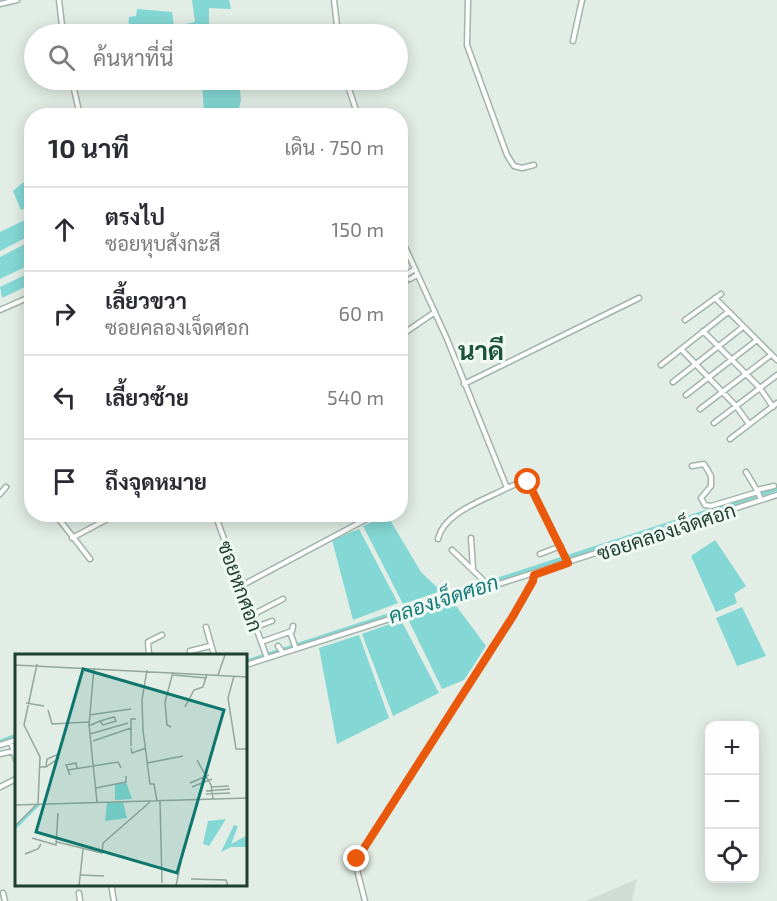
<!DOCTYPE html>
<html lang="th">
<head>
<meta charset="utf-8">
<style>
	body { margin:0; font-family:"Exo 2",Sarabun,sans-serif; background:#f2f2f3; color:#2b2b33 }
	.controls { position:absolute; right:18px; bottom:18px; display:grid; overflow:hidden; border-radius:12px; box-shadow:0 3px 15px #0003 }
	.controls button { width:54px; height:54px; display:grid; place-items:center; padding:0; border:0; border-bottom:2px solid #e1e1e2; background:#fff; color:#2b2b33; font:30px sans-serif }
	.stop { position:absolute; width:18px; height:18px; margin:-14px; border:4px solid #ea580c; border-radius:50%; background:#fff }
	.stop.end { background:#ea580c; border-color:#fff; box-shadow:0 2px 6px #0008 }
	.list { margin:0; padding:0; list-style:none }
	h2 { display:flex; justify-content:space-between; align-items:center; height:78px; margin:0; padding:0 24px; font-size:26px }
	h2 small { font-size:20px; font-weight:400; color:#7c7c81 }
	.list li { display:grid; grid-template-columns:39px 1fr auto; gap:18px; align-items:center; box-sizing:border-box; height:84px; padding:0 24px; border-top:2px solid #e1e1e2 }
	.list b { display:block; font-size:22px; white-space:nowrap }
	.list p { margin:0; font-size:20px; white-space:nowrap; color:#7c7c81 }
	.list em { font-size:20px; font-style:normal; color:#7c7c81 }
	.icon { flex:none; width:33px; height:33px; fill:none; stroke:currentColor; stroke-width:2; stroke-linecap:round; stroke-linejoin:round }
	.map { position:relative; flex:none; width:777px; height:901px; overflow:hidden }
	.search { position:absolute; background:#fff; box-shadow:0 3px 15px #0003; left:24px; top:24px; width:384px; height:66px; display:flex; align-items:center; gap:15px; box-sizing:border-box; padding:0 21px; border-radius:33px; color:#7c7c81; font-size:22px }
	.panel { position:absolute; background:#fff; box-shadow:0 3px 15px #0003; left:24px; top:108px; width:384px; height:414px; border-radius:24px }
	.map>svg:first-child { display:block }
	.built { fill:#cfddd4 }
	.water { fill:#83d7d4 }
	.lines { fill:none; stroke-linecap:round; stroke-linejoin:round }
	.canal { stroke:#83d7d4; stroke-width:4.5 }
	.minor-casing { stroke:#a3b5ab; stroke-width:7 }
	.minor { stroke:#fff; stroke-width:4 }
	.route { stroke:#ea580c; stroke-width:8 }
	.labels { text-anchor:middle; dominant-baseline:central; stroke-width:6; stroke-linejoin:round; paint-order:stroke }
	.street-label { font-size:20px; fill:#1f3f30; stroke:#f1f9f4 }
	.water-label { font-size:21px; font-style:italic; fill:#147a78; stroke:#f1f9f4 }
	.district-label { font-size:26px; font-weight:bold; fill:#1a533a; stroke:#f1f9f4 }
	.inset-river { fill:none; stroke:#83d7d4; stroke-width:3 }
	.inset-road { fill:none; stroke:#93a79d; stroke-width:1.5 }
	.view { fill:#0f766e; fill-opacity:0.15; stroke:#0f766e; stroke-width:3 }
	.inset-edge { fill:none; stroke:#1f3f30; stroke-width:3 }
</style>
</head>
<body>
<div class="map">
<svg width="777" height="901" viewBox="0 0 777 901">
	<rect width="100%" height="100%" fill="#e1ede5"/>
	<path class="built" d="M 637,879 L 632,901 L 586,901 Z"/>
	<path class="water" d="M 192,0 L 229,0 L 231,9 L 209,8 L 209,32 L 128,34 L 129,17 L 136,16 L 137,9 L 172,12 L 174,26 L 195,22 Z
		M 239,80 L 241,100 L 238,112 L 204,112 L 202,83 Z
		M 30,177 L 31,206 L 21,210 L 13,191 Z
		M 31,217 L 31,235 L 0,251 L 0,232 Z
		M 31,241 L 31,264 L 0,279 L 0,257 Z
		M 31,272 L 31,284 L 2,298 L 0,287 Z
		M 387,515 L 421,572 L 441,591 L 403,604 L 363,526 Z
		M 359,529 L 398,603 L 353,620 L 332,540 Z
		M 715,540 L 746,586 L 734,594 L 737,603 L 716,612 L 691,556 Z
		M 454,603 L 486,646 L 464,680 L 442,689 L 408,619 Z
		M 742,607 L 766,656 L 737,666 L 716,618 Z
		M 401,620 L 439,693 L 393,716 L 362,634 Z
		M 359,635 L 389,718 L 337,744 L 319,648 Z"/>
	<g class="lines">
		<path class="canal" d="M 246,662 L 777,489
			M 0,742 L 16,736"/>
		<g class="minor-casing">
			<path id="minor" d="M 59,0 L 63,34
				M 334,0 L 338,34
				M 468,0 L 467,45 L 507,155 L 514,166 L 522,168 L 534,165
				M 0,4 L 17,0
				M 573,41 L 582,0
				M 72,80 L 80,116
				M 346,80 L 358,116
				M 400,236 L 447,339 L 507,488 L 521,482 L 529,484 L 568,563
				M 407,274 L 415,269
				M 400,278 L 403,276
				M 410,279 L 417,275
				M 400,281 L 406,281
				M 715,298 L 777,360
				M 0,310 L 32,296
				M 685,320 L 721,294
				M 703,331 L 760,388 L 773,407
				M 400,336 L 435,312
				M 681,349 L 736,406 L 749,424
				M 661,365 L 728,312
				M 673,382 L 743,327
				M 464,384 L 639,298
				M 686,395 L 757,340
				M 700,409 L 771,355
				M 714,423 L 777,375
				M 730,439 L 777,403
				M 692,466 L 704,464 L 711,476 L 711,486 L 701,498 L 705,505 L 711,506 L 758,492 L 761,500
				M 746,472 L 758,492
				M 757,490 L 774,486
				M 0,494 L 6,487
				M 55,514 L 90,559
				M 215,514 L 267,658
				M 72,538 L 117,514
				M 471,538 L 473,569
				M 438,539 C 444,512 485,500 507,488
				M 452,550 L 484,581 L 488,589
				M 540,554 L 561,546
				M 241,586 L 376,514
				M 252,615 L 283,599
				M 206,627 L 214,655
				M 256,627 L 272,621
				M 290,632 L 296,649
				M 261,642 L 292,631 L 293,626
				M 278,646 L 283,653
				M 190,651 L 210,646
				M 149,655 L 148,642 L 162,635
				M 246,665 L 777,495
				M 11,742 L 16,760
				M 0,745 L 16,740
				M 0,754 L 14,751
				M 0,787 L 16,779
				M 111,884 L 114,901
				M 3,893 L 5,901
				M 79,893 L 80,901
				M 365,901 L 356,866 L 357,859 L 513,617 L 533,581 L 534,575"/>
		</g>
		<use href="#minor" class="minor"/>
	</g>
	<g class="lines">
		<path class="route" d="M 357,859 L 513,616 L 533,581 L 534,575 L 568,563 L 528,482"/>
	</g>
	<g class="labels">
		<g class="street-label">
			<text transform="translate(666 531) rotate(-18)">ซอยคลองเจ็ดศอก</text>
			<text transform="translate(241 586) rotate(70)">ซอยหกศอก</text>
		</g>
		<g class="water-label">
			<text transform="translate(443 598) rotate(-18)">คลองเจ็ดศอก</text>
		</g>
		<g class="district-label">
			<text x="481" y="349">นาดี</text>
		</g>
	</g>
	<g transform="translate(15 654)">
		<rect width="232" height="232" fill="#e1ede5"/>
		<path d="M 111,128 L 117,145 L 100,146 L 100,130 ZM 108,148 L 112,164 L 90,167 L 92,149 ZM 211,165 L 194,192 L 188,190 L 193,167 ZM 219,171 L 223,172 L 216,190 L 231,182 L 231,193 L 216,193 L 206,198 Z" fill="#83d7d4"/>
		<path class="inset-river" d="M 0,174 L 24,150"/>
		<path class="inset-road" d="M 22,10 L 9,71 L 25,103 L 23,150M 0,11 L 233,23M 79,14 L 74,71 L 82,148M 132,16 L 127,46 L 128,76 L 135,130 L 139,130 L 142,147M 158,21 L 192,24M 203,21 L 210,1M 219,22 L 213,44 L 221,95 L 233,95M 11,49 L 29,52M 170,53 L 179,36 L 188,33 L 192,20M 33,56 L 37,70 L 74,68M 74,61 L 116,55M 74,71 L 76,71 L 85,67 L 99,63 L 101,67 L 88,71 L 85,67M 156,73 L 152,71 L 150,48 L 158,18M 75,80 L 113,69M 78,87 L 116,74M 116,92 L 116,65 L 121,65M 116,94 L 117,99 L 131,94M 182,106 L 196,131 L 198,145M 132,109 L 168,102M 25,113 L 31,113 L 44,104M 31,113 L 32,105 L 44,100M 53,116 L 103,108 L 106,114M 55,121 L 51,111 L 61,109 L 62,115M 175,129 L 194,121M 177,133 L 197,125M 196,133 L 214,132M 81,134 L 111,128 L 111,122M 191,137 L 215,135M 191,140 L 215,139M 145,147 L 147,229M 0,151 L 233,144M 0,172 L 22,150M 17,184 L 41,191 L 43,159M 42,188 L 87,199 L 88,189 L 135,148M 10,200 L 23,195 L 26,190M 66,221 L 89,222M 176,225 L 211,226 L 213,232M 64,232 L 68,195M 161,232 L 166,207"/>
		<path class="view" d="M 68,15 L 209,56 L 162,219 L 21,178 Z"/>
		<rect width="232" height="232" class="inset-edge"/>
	</g>
</svg>
<div class="controls">
<button>+</button>
<button>−</button>
<button><svg class="icon" aria-label="locate" viewBox="0 0 24 24"><circle cx="12" cy="12" r="6"/><path d="M12 2v4M12 18v4M2 12h4M18 12h4"/></svg></button>
</div>
<div class="stop" style="left:528px;top:482px"></div>
<div class="stop end" style="left:357px;top:859px"></div>
<div class="search"><svg class="icon" aria-label="search" viewBox="0 0 24 24"><circle cx="10" cy="10" r="6"/><path d="M15 15l6 6"/></svg>ค้นหาที่นี่</div>
<section class="panel">
<h2>10 นาที<small>เดิน · 750 m</small></h2>
<ul class="list">
<li><svg class="icon" aria-label="ahead" viewBox="0 0 24 24"><path d="M12 20V5M6 11l6-6 6 6"/></svg><div><b>ตรงไป</b><p>ซอยหุบสังกะสี</p></div><em>150 m</em></li>
<li><svg class="icon" aria-label="right" viewBox="0 0 24 24"><path d="M7 20v-9h11M14 6l5 5-5 5"/></svg><div><b>เลี้ยวขวา</b><p>ซอยคลองเจ็ดศอก</p></div><em>60 m</em></li>
<li><svg class="icon" aria-label="left" viewBox="0 0 24 24"><path d="M17 20v-9H6M10 6l-5 5 5 5"/></svg><div><b>เลี้ยวซ้าย</b></div><em>540 m</em></li>
<li><svg class="icon" aria-label="arrive" viewBox="0 0 24 24"><path d="M6 21V4h12l-3 4 3 4H6"/></svg><div><b>ถึงจุดหมาย</b></div></li>
</ul>
</section>
</div>
</body>
</html>
